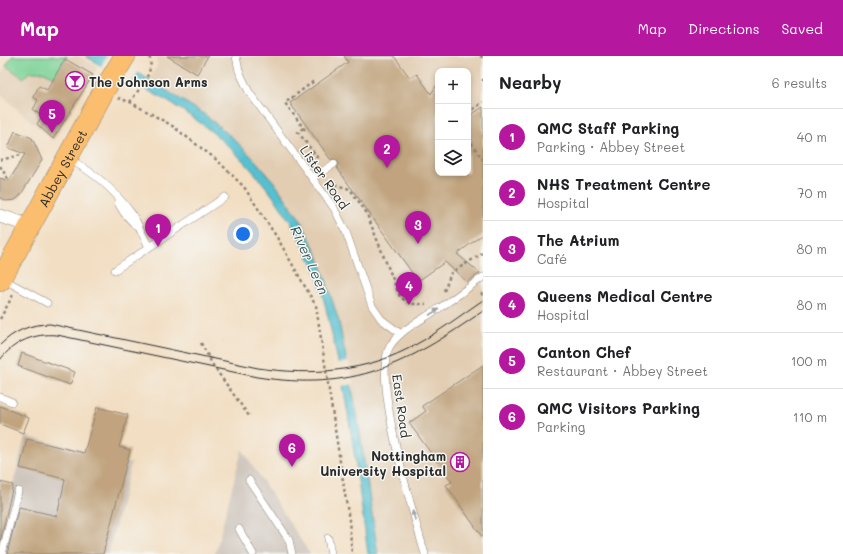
<!DOCTYPE html>
<html lang="en">
<head>
<meta charset="utf-8">
<style>
	body { margin:0; font-family:Mali,sans-serif; background:#f6f6f6; color:#202124 }
	.controls { position:absolute; right:12px; top:12px; display:grid; overflow:hidden; border-radius:8px; box-shadow:0 2px 6px #0003 }
	.controls button { width:36px; height:36px; display:grid; place-items:center; padding:0; border:0; border-bottom:1px solid #e0e0e0; background:#fff; color:#202124; font:20px sans-serif }
	.you { position:absolute; left:243px; top:178px; width:14px; height:14px; margin:-10px; border:3px solid #fff; border-radius:50%; background:#1a73e8; box-shadow:0 0 0 6px #1a73e833 }
	.badge { display:grid; place-items:center; width:26px; height:26px; border-radius:50%; background:#b5179e; color:#fff; font-size:13px; font-weight:700 }
	.pin { position:absolute; translate:-50% -33px; filter:drop-shadow(0 1px 2px #0008) }
	.pin::after { content:''; position:absolute; top:21px; width:14px; height:12px; background:inherit; clip-path:polygon(0 0,100% 0,50% 100%) }
	.list { margin:0; padding:0; list-style:none }
	h2 { display:flex; justify-content:space-between; align-items:center; height:52px; margin:0; padding:0 16px; font-size:17px }
	h2 small { font-size:13px; font-weight:400; color:#757577 }
	.list li { display:grid; grid-template-columns:26px 1fr auto; gap:12px; align-items:center; box-sizing:border-box; height:56px; padding:0 16px; border-top:1px solid #e0e0e0 }
	.list b { display:block; font-size:15px; white-space:nowrap }
	.list p { margin:0; font-size:13px; white-space:nowrap; color:#757577 }
	.list em { font-size:13px; font-style:normal; color:#757577 }
	.icon { flex:none; width:22px; height:22px; fill:none; stroke:currentColor; stroke-width:2; stroke-linecap:round; stroke-linejoin:round }
	.map { position:relative; flex:none; width:483px; height:498px; overflow:hidden }
	header { display:flex; align-items:center; gap:24px; box-sizing:border-box; height:56px; padding:0 20px; background:#b5179e; color:#fff }
	header strong { font-size:19px }
	nav { display:flex; gap:22px; margin-inline-start:auto; font-size:14px }
	main { display:flex }
	aside { flex:1; background:#fff }
	.map>svg:first-child { display:block }
	.built { fill:#e2cdb2; fill-rule:evenodd }
	.industrial { fill:#ccc2b9 }
	.green { fill:#7bd296; stroke:#537e60 }
	.water { fill:#55c0cf; stroke:#40767d }
	.pier { fill:#f2dec2 }
	.building { fill:#c1a47f }
	.lines { fill:none; stroke-linecap:round; stroke-linejoin:round }
	.service-casing { stroke:#8e8476; stroke-width:8 }
	.minor-casing { stroke:#8e8476; stroke-width:14 }
	.primary-casing { stroke:#8e8476; stroke-width:22 }
	.path { stroke:#8e8476; stroke-width:2.5; stroke-dasharray:3 3; stroke-linecap:butt }
	.service { stroke:#fff; stroke-width:7 }
	.minor { stroke:#fff; stroke-width:13 }
	.primary { stroke:#fbbd6e; stroke-width:21 }
	.tram { stroke:#2b2b2b; stroke-width:1 }
	.oneway { fill:#a0a0a0 }
	.labels { text-anchor:middle; dominant-baseline:central; stroke-width:3; stroke-linejoin:round; paint-order:stroke }
	.poi-label { font-size:13px; font-weight:bold; fill:#2b2b2b; stroke:#f6f6f2; text-anchor:start }
	.street-label { font-size:13px; fill:#2b2b2b; stroke:#f6f6f2 }
	.water-label { font-size:14px; font-style:italic; fill:#38585c; stroke:#f6f6f2 }
</style>
</head>
<body>
<header>
<strong>Map</strong>
<nav><a>Map</a><a>Directions</a><a>Saved</a></nav>
</header>
<main>
<div class="map">
<svg width="483" height="498" viewBox="0 0 483 498">
	<rect width="100%" height="100%" fill="#f6f6f2"/>
	<filter id="ink" filterUnits="userSpaceOnUse"><feTurbulence type="fractalNoise" baseFrequency=".025" numOctaves="2"/><feDisplacementMap in="SourceGraphic" scale="8" xChannelSelector="R" yChannelSelector="G"/><feConvolveMatrix kernelMatrix="1 2 1 2 8 2 1 2 1" color-interpolation-filters="sRGB"/></filter>
	<filter id="wash" filterUnits="userSpaceOnUse"><feTurbulence type="fractalNoise" baseFrequency=".012" numOctaves="4" result="noise"/><feDisplacementMap in="SourceGraphic" scale="16" xChannelSelector="R" yChannelSelector="G"/><feGaussianBlur stdDeviation="0.9" result="paint"/><feColorMatrix in="noise" values="0 0 0 0 0 0 0 0 0 0 0 0 0 0 0 0 0 1.4 0 .05"/><feComposite in="paint" operator="in"/></filter>
	<g filter="url(#wash)">
		<rect width="100%" height="100%" fill="#f2dec2"/>
		<path class="built" d="M 12,0 L 78,0 L 98,11 L 54,85 L 0,38 L 0,19 Z
			M 156,0 L 483,0 L 483,498 L 378,498 L 352,326 L 339,266 L 319,202 L 274,126 L 254,103 L 234,83 L 204,58 L 149,23 L 158,9 ZM 438,15 L 468,15 L 468,117 L 438,117 Z"/>
		<path class="industrial" d="M 25,380 L 131,407 L 108,498 L 0,498 L 0,482 Z
			M 242,393 L 310,498 L 215,498 Z"/>
		<path class="green" d="M 12,0 L 67,0 L 55,21 L 44,16 L 29,16 L 24,22 L 6,10 Z"/>
		<path class="water" d="M 85,0 L 111,0 L 204,58 L 234,83 L 254,103 L 274,126 L 300,163 L 319,202 L 339,266 L 357,358 L 378,498 L 368,498 C 358,426 350,354 333,283 C 328,262 324,241 317,220 C 294,160 251,104 199,66 C 163,39 122,23 85,0 Z"/>
		<path class="pier" d="M 107,0 L 114,0 L 139,15 L 131,27 L 100,12 Z
			M 349,306 L 354,328 L 342,330 L 337,307 Z"/>
		<g id="blocks">
			<path class="building" d="M 167,0 L 208,0 L 197,18 Z
				M 344,0 L 394,0 L 410,22 L 417,18 L 431,38 L 438,27 L 438,117 L 468,117 L 468,61 L 483,51 L 483,178 L 457,198 L 480,217 L 467,226 L 445,206 L 418,225 L 337,112 L 339,108 L 338,105 L 334,103 L 331,104 L 290,47 L 348,6 Z
				M 65,3 L 93,19 L 53,83 L 37,68 L 42,60 L 33,54 L 38,44 L 33,41 L 39,30 L 47,34 Z
				M 15,75 L 32,82 L 42,104 L 20,140 L 15,144 L 6,145 L 0,142 L 0,122 L 9,125 L 25,98 L 8,92 Z
				M 22,297 L 75,316 L 70,329 L 18,310 Z
				M 483,309 L 483,482 L 446,429 L 452,426 L 409,367 L 426,355 L 422,350 Z
				M 0,350 L 29,362 L 23,377 L 0,368 Z
				M 97,351 L 128,359 L 119,391 L 130,394 L 103,498 L 7,498 L 19,451 L 57,460 L 64,429 L 65,423 L 20,412 L 27,383 L 84,397 Z
				M 0,426 L 13,429 L 0,486 Z"/>
		</g>
	</g>
	<g filter="url(#ink)">
		<use href="#blocks" fill-opacity="0" stroke="#8e8476" stroke-width="1"/>
		<g class="lines">
			<g class="service-casing">
				<path id="service" d="M 236,0 L 239,15 L 249,36 L 334,152 L 346,176 L 372,250 L 381,263 L 401,278
					M 68,103 C 93,115 115,135 132,158 C 137,165 144,182 149,191
					M 312,122 L 334,108
					M 118,147 L 124,157 L 135,169
					M 115,214 L 225,141
					M 3,223 L 47,247
					M 0,341 L 12,346
					M 249,424 L 289,484 L 292,498
					M 239,473 L 253,498
					M 328,482 L 331,498
					M 2,498 L 18,435
					M 425,498 C 414,460 371,321 390,290 C 401,273 422,264 438,253 C 453,243 468,232 483,221"/>
			</g>
			<g class="minor-casing">
				<path id="minor" d="M 0,160 L 31,170"/>
			</g>
			<g class="primary-casing">
				<g id="primary">
					<path id="s1" d="M 0,225 L 106,31 L 125,0"/>
				</g>
			</g>
			<path class="path" d="M 480,0 L 483,1
				M 483,23 L 483,25
				M 118,42 L 130,46 L 171,69 L 217,104 L 244,131 L 278,183 L 316,250 L 349,464 L 352,498
				M 130,46 C 138,34 156,15 149,0
				M 468,57 L 483,46
				M 303,72 L 298,76 L 317,101 L 316,107
				M 305,74 L 285,47 L 314,25
				M 468,82 L 483,104
				M 0,104 L 21,99
				M 0,110 L 8,123
				M 329,127 L 350,133 L 366,156 L 400,241 L 411,248 L 426,248
				M 444,235 L 451,217 L 483,197
				M 481,239 L 483,237
				M 0,263 L 13,239
				M 201,287 L 214,311 L 249,360"/>
			<use href="#service" class="service"/>
			<use href="#minor" class="minor"/>
			<use href="#primary" class="primary"/>
			<path class="tram" d="M 0,289 C 14,275 30,268 50,268 L 258,312 C 312,320 367,316 415,289 C 439,276 461,259 483,244
				M 0,304 C 14,285 35,277 57,279 L 257,321 C 354,336 406,309 483,255"/>
		</g>
		<defs><path id="oneway-solid" d="M-6-.8H1V-3.2L6.5 0L1 3.2V.8H-6Z"/></defs>
		<g class="oneway">
			<use href="#oneway-solid" transform="translate(434 256) rotate(-33)"/>
			<use href="#oneway-solid" transform="translate(414 460) rotate(-106)"/>
		</g>
	</g>
	<defs>
		<g id="bar-ring" transform="scale(1)"><circle r="9.5" fill="#f6f6f2" stroke="#b5179e" stroke-width="1.5"/><path d="M-6-5H6L.8 .8V4.5H3.5V6h-7V4.5H-.8V.8Z" fill="#b5179e"/></g>
		<g id="building-ring" transform="scale(1)"><circle r="9.5" fill="#f6f6f2" stroke="#b5179e" stroke-width="1.5"/><path d="M-4-6H4V6H1V3H-1V6H-4ZM-2.5-4.3h1.7v1.8h-1.7ZM.8-4.3h1.7v1.8H.8ZM-2.5-1h1.7V.8h-1.7ZM.8-1h1.7V.8H.8Z" fill="#b5179e"/></g>
	</defs>
	<g fill-rule="evenodd">
		<use href="#bar-ring" x="75" y="25"/>
		<use href="#building-ring" x="460" y="406"/>
	</g>
	<g class="labels">
		<g class="poi-label">
			<text x="89" y="25">The Johnson Arms</text>
			<text x="446" y="399" text-anchor="end">Nottingham<tspan x="446" dy="15">University Hospital</tspan></text>
		</g>
		<g class="street-label">
			<text stroke="none"><textPath href="#s1" startOffset="129">Abbey Street</textPath></text>
			<text transform="translate(325 121) rotate(55)">Lister Road</text>
			<text transform="translate(402 350) rotate(82)">East Road</text>
		</g>
		<g class="water-label">
			<text transform="translate(310 204) rotate(66)">River Leen</text>
		</g>
	</g>
</svg>
<div class="controls">
<button>+</button>
<button>−</button>
<button><svg class="icon" aria-label="layers" viewBox="0 0 24 24"><path d="M12 4l9 5-9 5-9-5zM3 14l9 5 9-5"/></svg></button>
</div>
<div class="you"></div>
<div class="pin badge" style="left:158px;top:191px">1</div>
<div class="pin badge" style="left:387px;top:112px">2</div>
<div class="pin badge" style="left:418px;top:188px">3</div>
<div class="pin badge" style="left:409px;top:249px">4</div>
<div class="pin badge" style="left:52px;top:77px">5</div>
<div class="pin badge" style="left:292px;top:411px">6</div>
</div>
<aside>
<h2>Nearby<small>6 results</small></h2>
<ul class="list">
<li><span class="badge">1</span><div><b>QMC Staff Parking</b><p>Parking · Abbey Street</p></div><em>40 m</em></li>
<li><span class="badge">2</span><div><b>NHS Treatment Centre</b><p>Hospital</p></div><em>70 m</em></li>
<li><span class="badge">3</span><div><b>The Atrium</b><p>Café</p></div><em>80 m</em></li>
<li><span class="badge">4</span><div><b>Queens Medical Centre</b><p>Hospital</p></div><em>80 m</em></li>
<li><span class="badge">5</span><div><b>Canton Chef</b><p>Restaurant · Abbey Street</p></div><em>100 m</em></li>
<li><span class="badge">6</span><div><b>QMC Visitors Parking</b><p>Parking</p></div><em>110 m</em></li>
</ul>
</aside>
</main>
</body>
</html>
